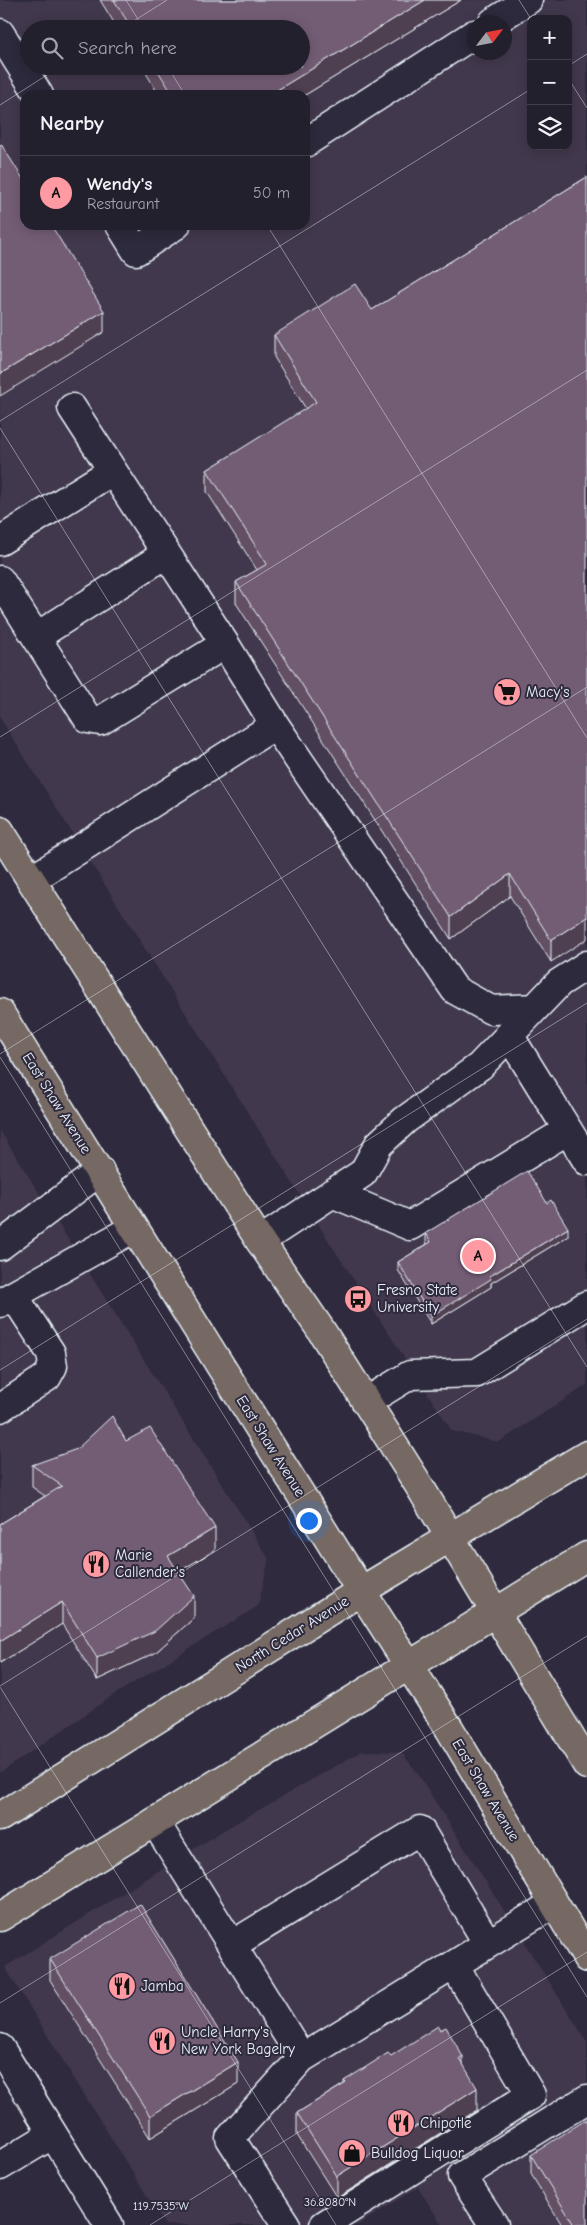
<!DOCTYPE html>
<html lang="en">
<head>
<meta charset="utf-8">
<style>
	body { margin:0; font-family:"Comic Neue",sans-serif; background:#2f2d3a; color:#f1f3f6 }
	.controls { position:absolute; right:15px; top:15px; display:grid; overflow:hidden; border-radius:10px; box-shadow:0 2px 12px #0003 }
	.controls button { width:45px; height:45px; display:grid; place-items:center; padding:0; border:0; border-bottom:1px solid #403e4a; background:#23202e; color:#f1f3f6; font:25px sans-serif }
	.compass { position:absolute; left:467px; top:15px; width:45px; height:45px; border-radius:50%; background:#23202e; box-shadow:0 2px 12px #0003; rotate:58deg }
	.you { position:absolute; left:308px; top:1520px; width:18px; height:18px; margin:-12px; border:4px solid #fff; border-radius:50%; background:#1a73e8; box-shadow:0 0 0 8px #1a73e833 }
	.badge { display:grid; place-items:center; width:32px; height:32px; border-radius:50%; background:#ff9aa2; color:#111; font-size:16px; font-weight:700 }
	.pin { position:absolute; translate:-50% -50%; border:2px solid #fff; box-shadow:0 1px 5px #0006 }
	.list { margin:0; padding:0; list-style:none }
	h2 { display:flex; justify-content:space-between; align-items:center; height:65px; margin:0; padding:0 20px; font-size:21px }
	h2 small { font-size:16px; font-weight:400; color:#a3a3aa }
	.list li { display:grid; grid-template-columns:32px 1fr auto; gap:15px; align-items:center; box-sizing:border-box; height:75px; padding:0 20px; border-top:1px solid #403e4a }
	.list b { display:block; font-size:19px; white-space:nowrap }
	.list p { margin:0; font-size:16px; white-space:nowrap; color:#a3a3aa }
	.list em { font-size:16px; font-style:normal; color:#a3a3aa }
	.icon { flex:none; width:28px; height:28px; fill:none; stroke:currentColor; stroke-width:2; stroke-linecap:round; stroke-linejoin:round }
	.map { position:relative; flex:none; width:587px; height:2225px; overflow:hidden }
	.search { position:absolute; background:#23202e; box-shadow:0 2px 12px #0003; left:20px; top:20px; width:290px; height:55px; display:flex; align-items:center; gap:12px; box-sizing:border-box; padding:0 18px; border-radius:28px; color:#a3a3aa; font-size:19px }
	.panel { position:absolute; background:#23202e; box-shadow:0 2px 12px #0003; left:20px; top:90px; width:290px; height:140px; border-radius:15px }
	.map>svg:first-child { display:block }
	.built { fill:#43394e; fill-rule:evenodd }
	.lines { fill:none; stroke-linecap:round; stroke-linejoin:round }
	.minor-casing { stroke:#e8f1f8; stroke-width:31 }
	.major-casing { stroke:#e8f1f8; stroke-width:31 }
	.minor { stroke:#2f2a3d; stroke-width:28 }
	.major { stroke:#766964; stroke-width:28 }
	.wall { fill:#635064; stroke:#e8f1f8 }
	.shaded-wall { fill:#504151; stroke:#e8f1f8 }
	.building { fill:#735d74; stroke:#e8f1f8 }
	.ticks { fill:none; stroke:#e8f1f8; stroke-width:1; stroke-opacity:0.45 }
	.labels { text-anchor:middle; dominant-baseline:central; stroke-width:4; stroke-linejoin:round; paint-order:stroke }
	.poi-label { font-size:15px; fill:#e8f1f8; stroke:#2f2a3d; text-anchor:start }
	.street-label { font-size:15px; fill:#e8f1f8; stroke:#2f2a3d }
	.ticks-label { font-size:12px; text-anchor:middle; fill:#e8f1f8; stroke:#2f2a3d; stroke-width:4; stroke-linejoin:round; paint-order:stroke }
</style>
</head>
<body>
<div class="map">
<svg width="587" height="2225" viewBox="0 0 587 2225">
	<rect width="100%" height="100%" fill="#2f2a3d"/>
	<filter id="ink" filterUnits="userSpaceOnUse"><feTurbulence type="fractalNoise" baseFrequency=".02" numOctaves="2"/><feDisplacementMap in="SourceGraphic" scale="10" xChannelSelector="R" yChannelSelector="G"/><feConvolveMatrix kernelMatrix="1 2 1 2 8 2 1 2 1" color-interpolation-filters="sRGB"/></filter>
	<g filter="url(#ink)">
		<path class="built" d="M 0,0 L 587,0 L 587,1385 L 499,1442 L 452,1431 L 332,1246 L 0,718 ZM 531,19 L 568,19 L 568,146 L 531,146 ZM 474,22 L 504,22 L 504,52 L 474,52 ZM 29,29 L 301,29 L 301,66 L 29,66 ZM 25,95 L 305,95 L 305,225 L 25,225 Z
			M 0,1131 L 269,1559 L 258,1606 L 112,1696 L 0,1773 Z
			M 362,1751 L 401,1752 L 416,1771 L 587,2042 L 587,2225 L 442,2225 L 418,2187 L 358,2225 L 165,2225 L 5,1967 L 229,1827 Z"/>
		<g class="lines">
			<g class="minor-casing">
				<path id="minor" d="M 493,22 L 528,0
					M 0,33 L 39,95
					M 305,143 L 474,34
					M 120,225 L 136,251 L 176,225
					M 72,408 L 225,644 L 275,725 L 455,990 L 491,1010 L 535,1008
					M 0,541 L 112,471
					M 166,554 L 36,637 L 88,719 L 100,721 L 225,644
					M 0,580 L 36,637
					M 31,880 L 275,725
					M 509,1035 L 587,1161
					M 332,1193 L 410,1226 L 568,1130
					M 260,1241 L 363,1173 L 379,1144 L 405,1120 L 480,1066 L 559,983 L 587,965
					M 0,1246 L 100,1171
					M 0,1303 L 134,1228
					M 366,1402 L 410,1375 L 477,1373 L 587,1305
					M 0,1408 L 47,1377 L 53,1366 L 51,1353 L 14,1296
					M 155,1822 L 302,2058 L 230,2138 L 286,2225
					M 232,1945 L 420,1830 L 488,1944
					M 0,2048 L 109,2225
					M 302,2058 L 553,1904
					M 0,2166 L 53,2134
					M 324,2225 L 531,2095 L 454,1965
					M 494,2225 L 462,2176 L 587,2099"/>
			</g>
			<g class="major-casing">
				<path id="major" d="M 0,831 L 260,1241 L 319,1327 L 420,1487 L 587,1765
					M 0,1013 L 361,1591 L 449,1728 L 587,1958
					M 0,1817 L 361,1591 L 587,1455
					M 0,1917 L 587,1556"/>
			</g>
			<use href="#minor" class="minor"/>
			<use href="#major" class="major"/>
		</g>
		<path class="wall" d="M 100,0 L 461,0 L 305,95 L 159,95 L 142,66 L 301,66 L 301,29 L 118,29 Z
			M 587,177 L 551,962 L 510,896 L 451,939 L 236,603 L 236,582 L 257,570 L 207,492 L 207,470 L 306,409 L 274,357 L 274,335 L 372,310 Z
			M 426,1233 L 568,1236 L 491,1283 L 491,1287 L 431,1324 L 398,1270 L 398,1262 L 427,1244 L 426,1241 Z
			M 126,1441 L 215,1550 L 178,1572 L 194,1618 L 155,1653 L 97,1680 L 62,1624 L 0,1663 L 0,1524 L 45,1496 L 32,1487 L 32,1465 Z
			M 50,1959 L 238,2084 L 150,2138 L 50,1980 Z
			M 391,2056 L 463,2066 L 477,2110 L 337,2198 L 297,2135 L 297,2113 L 344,2084 L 344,2081 Z
			M 531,2155 L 587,2225 L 562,2225 L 531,2174 Z"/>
		<path class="shaded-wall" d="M 425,0 L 461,0 L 305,95 L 269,95 Z
			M 104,311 L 104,332 L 0,396 L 0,374 Z
			M 510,874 L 510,896 L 451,939 L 451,917 Z
			M 587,917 L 587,939 L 551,962 L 551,940 Z
			M 568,1228 L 568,1236 L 491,1283 L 491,1287 L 431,1324 L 431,1316 L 490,1276 Z
			M 215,1528 L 215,1550 L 168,1578 L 168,1556 Z
			M 194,1596 L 194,1618 L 155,1653 L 97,1680 L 97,1658 Z
			M 62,1602 L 62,1624 L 0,1663 L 0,1641 Z
			M 463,2057 L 463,2079 L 460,2059 Z
			M 238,2062 L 238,2084 L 150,2138 L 150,2116 Z
			M 477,2088 L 477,2110 L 337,2198 L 337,2176 Z"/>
		<path class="building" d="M 114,0 L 425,0 L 269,95 L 173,95 L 155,66 L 301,66 L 301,29 L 132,29 Z
			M 1,144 L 25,182 L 25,225 L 51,225 L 104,311 L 0,374 L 0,145 Z
			M 587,177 L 587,917 L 551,940 L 510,874 L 451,917 L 236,582 L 267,564 L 207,470 L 316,402 L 274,335 L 355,284 L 372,310 Z
			M 527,1171 L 547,1203 L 551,1200 L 568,1228 L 490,1276 L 491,1279 L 431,1316 L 398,1262 L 431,1242 L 426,1233 Z
			M 112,1416 L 126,1441 L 150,1428 L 215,1528 L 168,1556 L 194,1596 L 155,1631 L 97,1658 L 62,1602 L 0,1641 L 0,1524 L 62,1486 L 32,1465 L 77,1449 Z
			M 140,1904 L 238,2062 L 150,2116 L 50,1959 Z
			M 438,2026 L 440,2030 L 446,2027 L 463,2057 L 460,2059 L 477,2088 L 337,2176 L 297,2113 L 346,2083 L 344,2081 L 388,2053 L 391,2056 Z
			M 587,2119 L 587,2225 L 574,2225 L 531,2155 Z"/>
	</g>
	<path class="ticks" d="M 126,0 L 144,29M 519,0 L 531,19M 121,29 L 167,0M 167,66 L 185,95M 568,66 L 587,54M 568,78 L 587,108M 0,105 L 61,66M 267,225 L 587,738M 0,421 L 531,89M 0,428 L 587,1367M 0,737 L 587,370M 0,1054 L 587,687M 0,1057 L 587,1997M 0,1370 L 587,1003M 0,1686 L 587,1319M 0,1687 L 336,2225M 0,2003 L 587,1636M 150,2225 L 587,1952"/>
	<defs>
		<g id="supermarket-disc" transform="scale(1.4375)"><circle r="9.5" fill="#ff9aa2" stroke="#2f2a3d"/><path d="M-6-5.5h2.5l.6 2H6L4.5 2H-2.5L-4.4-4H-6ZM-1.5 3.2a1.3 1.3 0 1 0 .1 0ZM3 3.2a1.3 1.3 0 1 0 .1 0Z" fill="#111"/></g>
		<g id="bus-disc" transform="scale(1.4375)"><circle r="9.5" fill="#ff9aa2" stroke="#2f2a3d"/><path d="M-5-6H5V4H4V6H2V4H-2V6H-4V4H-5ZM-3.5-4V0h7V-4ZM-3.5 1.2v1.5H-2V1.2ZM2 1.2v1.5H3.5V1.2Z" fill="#111"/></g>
		<g id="restaurant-disc" transform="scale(1.4375)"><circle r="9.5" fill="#ff9aa2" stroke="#2f2a3d"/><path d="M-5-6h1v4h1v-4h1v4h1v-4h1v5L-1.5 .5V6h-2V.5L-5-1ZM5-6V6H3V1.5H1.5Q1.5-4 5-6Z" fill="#111"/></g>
		<g id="shop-disc" transform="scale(1.4375)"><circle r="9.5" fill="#ff9aa2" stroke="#2f2a3d"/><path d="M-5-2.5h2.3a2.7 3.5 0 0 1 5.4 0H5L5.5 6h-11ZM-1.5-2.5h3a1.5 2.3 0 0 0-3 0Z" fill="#111"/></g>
	</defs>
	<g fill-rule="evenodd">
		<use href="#supermarket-disc" x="507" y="692"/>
		<use href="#bus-disc" x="358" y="1299"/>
		<use href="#restaurant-disc" x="96" y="1564"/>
		<use href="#restaurant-disc" x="122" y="1986"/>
		<use href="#restaurant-disc" x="162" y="2041"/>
		<use href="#restaurant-disc" x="401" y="2123"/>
		<use href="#shop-disc" x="352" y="2153"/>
	</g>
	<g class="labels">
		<g class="poi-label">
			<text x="526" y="692">Macy's</text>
			<text x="377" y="1290">Fresno State<tspan x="377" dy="17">University</tspan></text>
			<text x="115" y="1555">Marie<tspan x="115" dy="17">Callender's</tspan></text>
			<text x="141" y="1986">Jamba</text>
			<text x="181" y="2032">Uncle Harry's<tspan x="181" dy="17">New York Bagelry</tspan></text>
			<text x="420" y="2123">Chipotle</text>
			<text x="371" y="2153">Bulldog Liquor</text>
		</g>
		<g class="street-label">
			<text transform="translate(57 1103) rotate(58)">East Shaw Avenue</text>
			<text transform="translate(271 1446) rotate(58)">East Shaw Avenue</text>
			<text transform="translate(292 1634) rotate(-32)">North Cedar Avenue</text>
			<text transform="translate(486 1790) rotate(59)">East Shaw Avenue</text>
		</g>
	</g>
	<g class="ticks-label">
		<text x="330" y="2206">36.8080°N</text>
		<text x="161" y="2210">119.7535°W</text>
	</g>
</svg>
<div class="controls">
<button>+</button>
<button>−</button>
<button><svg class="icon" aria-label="layers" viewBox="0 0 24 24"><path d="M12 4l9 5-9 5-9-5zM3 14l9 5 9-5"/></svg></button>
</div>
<svg class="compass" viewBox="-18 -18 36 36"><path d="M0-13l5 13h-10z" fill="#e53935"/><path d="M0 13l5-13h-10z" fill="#a3a3aa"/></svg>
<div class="you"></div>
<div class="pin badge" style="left:478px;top:1256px">A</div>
<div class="search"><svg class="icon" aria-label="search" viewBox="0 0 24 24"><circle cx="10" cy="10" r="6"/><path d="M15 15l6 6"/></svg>Search here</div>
<section class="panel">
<h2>Nearby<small></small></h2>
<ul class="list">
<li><span class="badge">A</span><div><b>Wendy's</b><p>Restaurant</p></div><em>50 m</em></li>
</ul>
</section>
</div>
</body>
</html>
